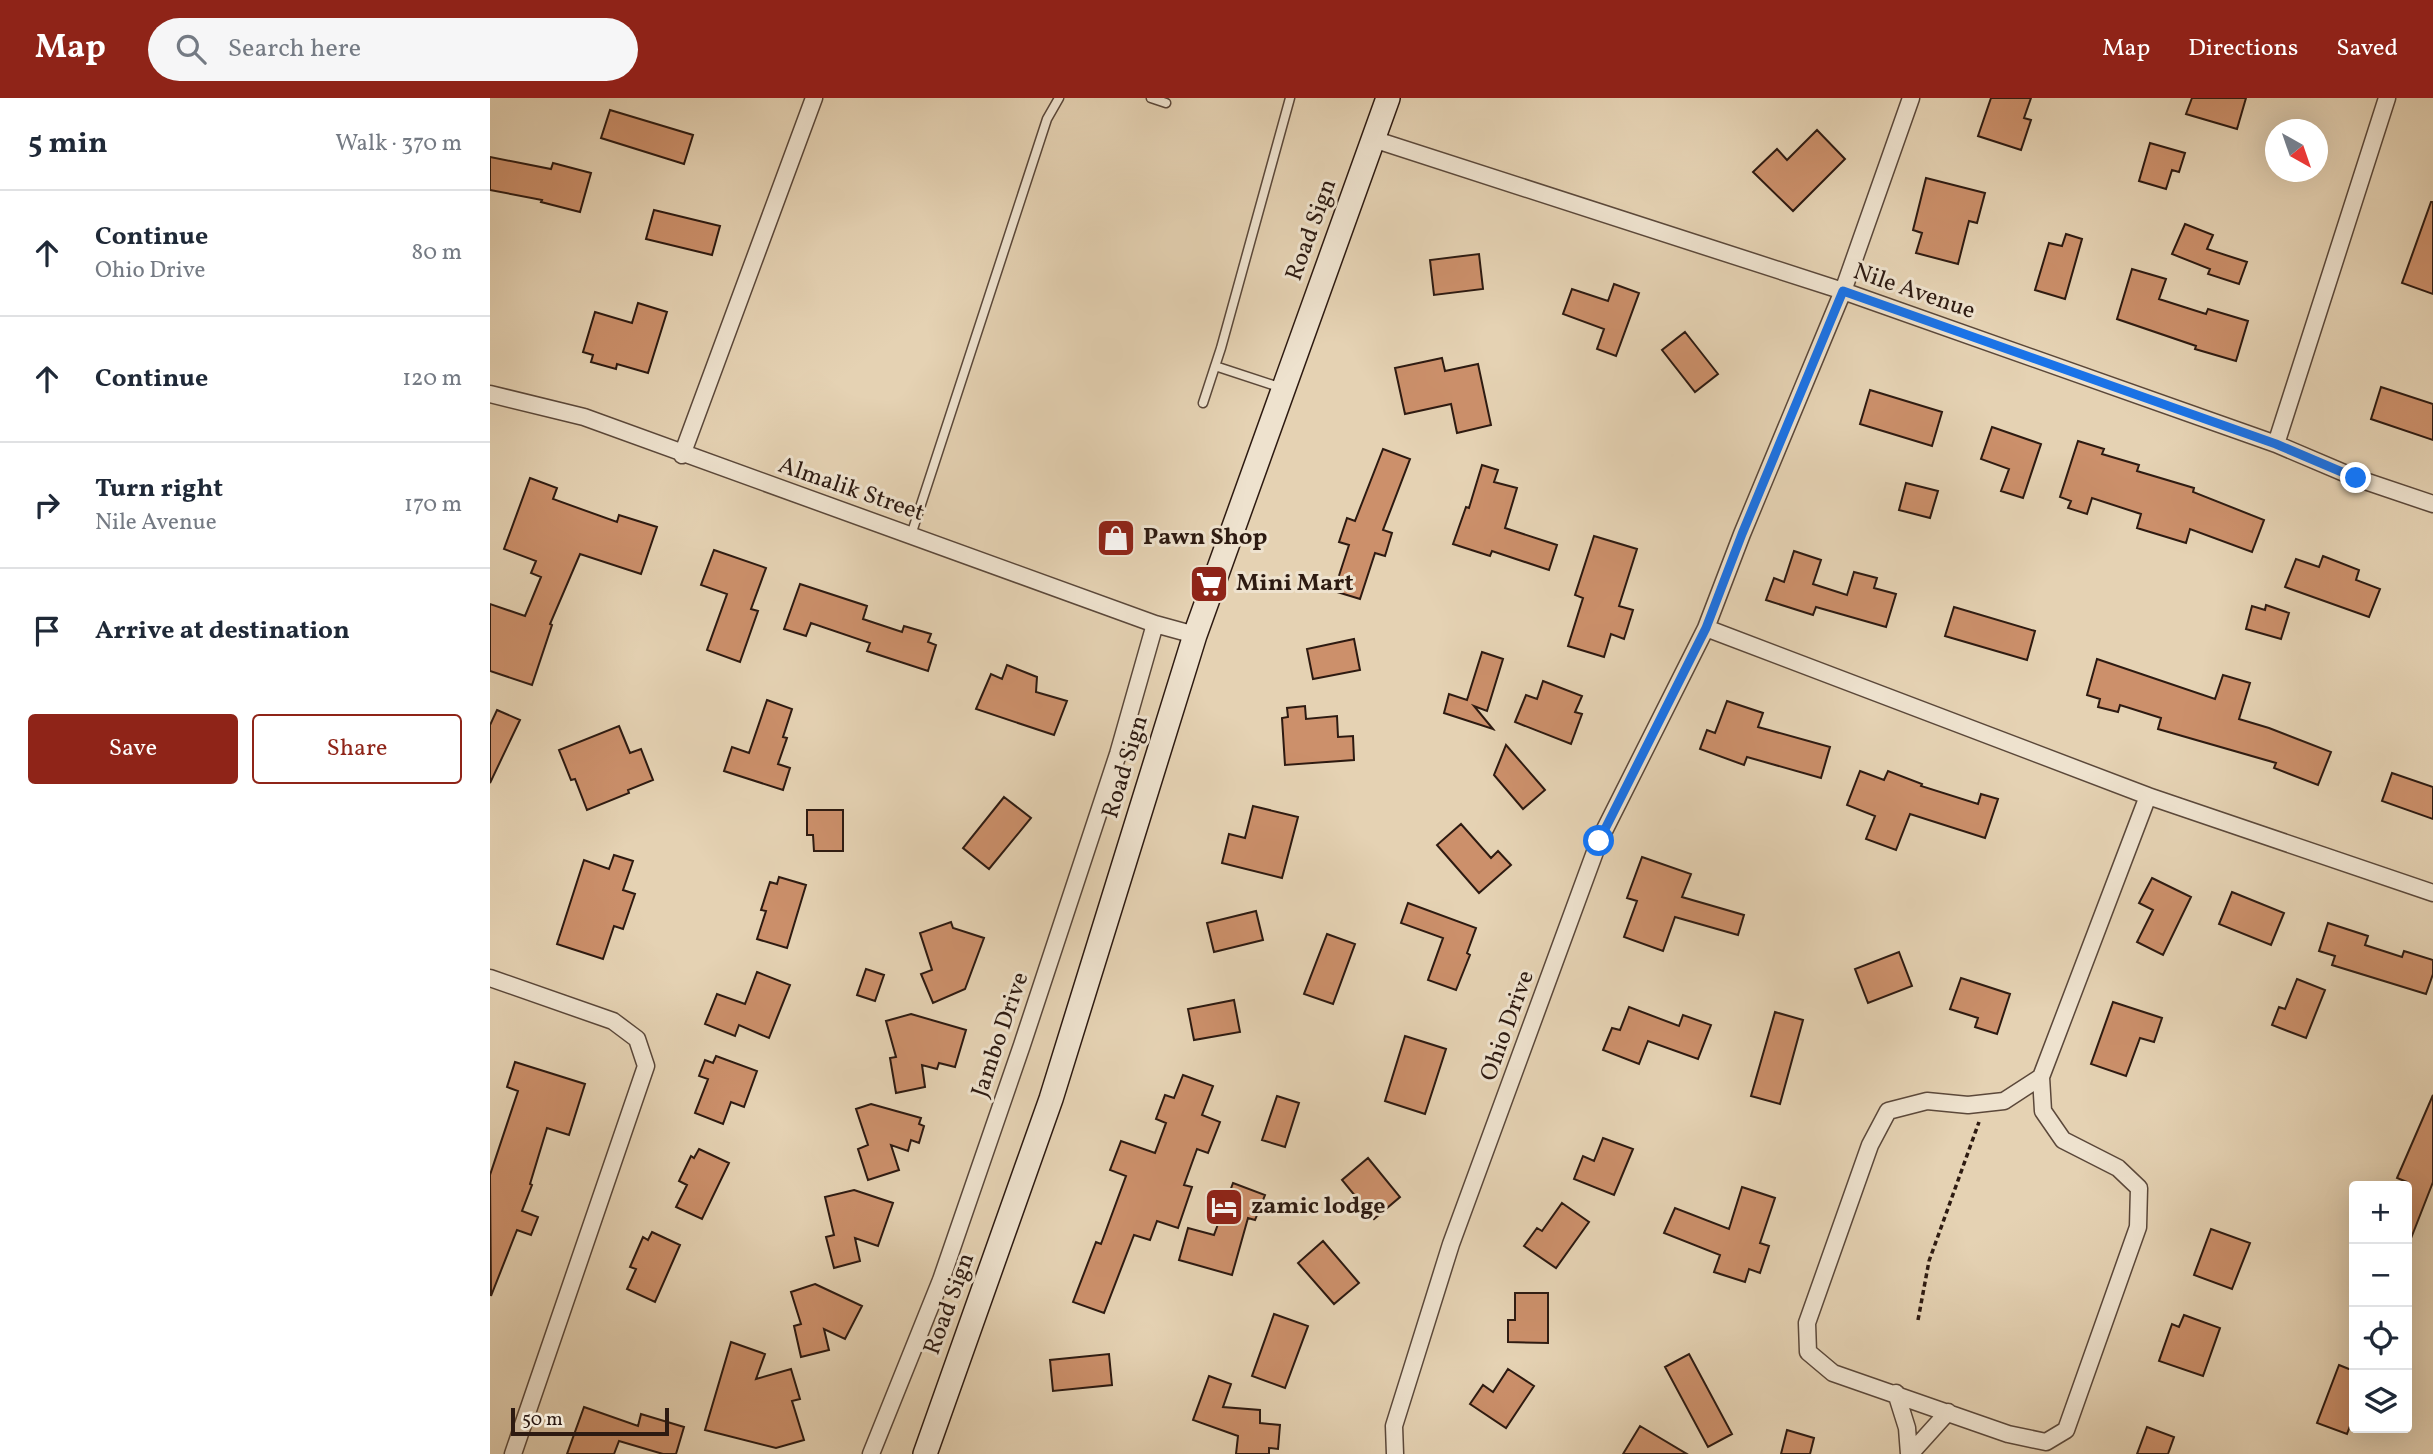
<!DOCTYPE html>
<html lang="en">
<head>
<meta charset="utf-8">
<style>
	body { margin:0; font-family:Vollkorn,serif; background:#f6f6f7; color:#1f2937 }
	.controls { position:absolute; right:21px; bottom:21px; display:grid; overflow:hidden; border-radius:7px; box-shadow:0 7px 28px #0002 }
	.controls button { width:63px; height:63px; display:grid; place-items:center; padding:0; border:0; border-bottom:2px solid #e0e1e3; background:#fff; color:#1f2937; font:35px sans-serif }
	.compass { position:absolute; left:1775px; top:21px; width:63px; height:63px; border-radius:50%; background:#fff; box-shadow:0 7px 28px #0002; rotate:140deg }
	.scale { position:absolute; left:21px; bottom:18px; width:158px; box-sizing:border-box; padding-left:7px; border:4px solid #2d1a11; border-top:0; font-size:19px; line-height:24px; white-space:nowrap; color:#2d1a11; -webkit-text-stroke:5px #eee2ce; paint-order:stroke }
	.stop { position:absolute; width:21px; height:21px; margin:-16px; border:5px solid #1a73e8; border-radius:50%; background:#fff }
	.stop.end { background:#1a73e8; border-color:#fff; box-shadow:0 2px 7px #0008 }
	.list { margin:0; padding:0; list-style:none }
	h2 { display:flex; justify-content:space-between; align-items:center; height:91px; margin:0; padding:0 28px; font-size:30px }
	h2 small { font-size:23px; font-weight:400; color:#747a83 }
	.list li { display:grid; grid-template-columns:46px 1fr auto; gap:21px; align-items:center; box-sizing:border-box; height:126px; padding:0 28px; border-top:2px solid #e0e1e3 }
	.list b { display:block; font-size:26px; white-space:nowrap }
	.list p { margin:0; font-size:23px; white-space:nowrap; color:#747a83 }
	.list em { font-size:23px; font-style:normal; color:#747a83 }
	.actions { display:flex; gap:14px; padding:21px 28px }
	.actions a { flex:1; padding:16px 0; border:2px solid #8f2418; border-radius:7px; text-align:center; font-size:24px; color:#8f2418 }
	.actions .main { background:#8f2418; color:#fff }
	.icon { flex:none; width:38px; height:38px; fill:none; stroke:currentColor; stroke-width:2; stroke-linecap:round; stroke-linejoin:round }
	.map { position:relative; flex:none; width:1943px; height:1356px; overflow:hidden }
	header { display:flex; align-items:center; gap:42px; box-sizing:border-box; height:98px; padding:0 35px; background:#8f2418; color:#fff }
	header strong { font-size:33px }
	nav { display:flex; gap:38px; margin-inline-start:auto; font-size:24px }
	.search { width:490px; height:63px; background:#f6f6f7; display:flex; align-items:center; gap:18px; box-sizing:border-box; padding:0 24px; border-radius:38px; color:#747a83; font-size:26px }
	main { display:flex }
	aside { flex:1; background:#fff }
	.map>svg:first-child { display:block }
	.building { fill:#cc906b; stroke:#2d1a11; stroke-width:2 }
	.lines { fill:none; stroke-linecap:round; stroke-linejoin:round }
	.service-casing { stroke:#5b483a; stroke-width:11 }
	.minor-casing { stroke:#5b483a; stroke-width:19 }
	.secondary-casing { stroke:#2d1a11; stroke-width:26 }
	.path { stroke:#2d1a11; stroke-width:3.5; stroke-dasharray:5 3.5; stroke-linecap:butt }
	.service { stroke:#eee2ce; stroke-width:8 }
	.minor { stroke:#eee2ce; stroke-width:16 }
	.secondary { stroke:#eee2ce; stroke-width:23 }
	.route { stroke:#1a73e8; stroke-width:9 }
	.labels { text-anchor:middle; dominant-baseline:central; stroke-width:6; stroke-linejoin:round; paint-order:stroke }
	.street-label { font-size:24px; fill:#2d1a11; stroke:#eee2ce }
	.poi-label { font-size:24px; font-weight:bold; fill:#2d1a11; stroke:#eee2ce; text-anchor:start }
</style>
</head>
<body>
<header>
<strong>Map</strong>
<div class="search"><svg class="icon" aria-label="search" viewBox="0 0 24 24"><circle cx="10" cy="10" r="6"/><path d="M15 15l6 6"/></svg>Search here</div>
<nav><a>Map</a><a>Directions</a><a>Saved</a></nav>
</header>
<main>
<aside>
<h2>5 min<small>Walk · 370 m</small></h2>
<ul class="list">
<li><svg class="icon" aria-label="ahead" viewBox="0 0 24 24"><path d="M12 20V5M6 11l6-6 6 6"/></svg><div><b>Continue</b><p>Ohio Drive</p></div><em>80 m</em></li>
<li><svg class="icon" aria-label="ahead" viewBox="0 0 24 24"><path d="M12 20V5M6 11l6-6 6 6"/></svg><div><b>Continue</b></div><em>120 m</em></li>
<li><svg class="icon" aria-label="right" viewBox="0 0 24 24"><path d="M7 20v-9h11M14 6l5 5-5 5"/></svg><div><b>Turn right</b><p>Nile Avenue</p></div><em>170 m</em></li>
<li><svg class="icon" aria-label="arrive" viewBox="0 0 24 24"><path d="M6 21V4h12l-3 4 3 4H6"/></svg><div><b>Arrive at destination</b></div></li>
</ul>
<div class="actions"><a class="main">Save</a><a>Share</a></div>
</aside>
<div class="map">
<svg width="1943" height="1356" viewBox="0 0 1943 1356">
	<rect width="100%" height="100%" fill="#e5d2b3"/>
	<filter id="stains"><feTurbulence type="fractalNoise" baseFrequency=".00286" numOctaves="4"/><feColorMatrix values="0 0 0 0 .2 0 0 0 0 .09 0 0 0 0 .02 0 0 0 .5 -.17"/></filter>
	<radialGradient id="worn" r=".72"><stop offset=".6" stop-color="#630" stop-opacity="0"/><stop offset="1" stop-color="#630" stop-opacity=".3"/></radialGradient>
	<path class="building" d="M 1501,0 L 1541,0 L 1534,20 L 1541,22 L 1531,52 L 1488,38 Z
		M 1702,0 L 1756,0 L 1747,31 L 1696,16 Z
		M 120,12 L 203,37 L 194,66 L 111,40 Z
		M 1327,32 L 1355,61 L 1303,113 L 1263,74 L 1287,51 L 1297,62 Z
		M 1660,45 L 1695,55 L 1689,74 L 1682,72 L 1676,91 L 1649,83 Z
		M 0,59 L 61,71 L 63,65 L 101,75 L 90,114 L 51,104 L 52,102 L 0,92 Z
		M 1436,80 L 1495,95 L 1487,125 L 1479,123 L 1468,166 L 1426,155 L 1432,135 L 1423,132 Z
		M 1941,104 L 1943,104 L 1943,196 L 1912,185 Z
		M 164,112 L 230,128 L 222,157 L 156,141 Z
		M 1695,126 L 1723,137 L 1717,151 L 1757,164 L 1749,186 L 1718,176 L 1720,171 L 1682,156 Z
		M 1576,136 L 1592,141 L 1575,201 L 1545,192 L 1559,145 L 1572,148 Z
		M 989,156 L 993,191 L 944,197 L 940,162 Z
		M 1642,171 L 1676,181 L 1669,201 L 1716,216 L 1718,211 L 1758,223 L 1746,263 L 1705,251 L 1706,248 L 1627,221 Z
		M 1124,186 L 1149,195 L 1126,258 L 1107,251 L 1114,231 L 1073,216 L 1082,191 L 1118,203 Z
		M 148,205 L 177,214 L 158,275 L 127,266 L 126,271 L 101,264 L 103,257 L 93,254 L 105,214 L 142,225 Z
		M 1195,234 L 1228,276 L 1205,294 L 1172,252 Z
		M 952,260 L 955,273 L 988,266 L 1001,327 L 967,335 L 961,306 L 915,316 L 905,270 Z
		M 1891,289 L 1943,306 L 1943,342 L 1881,321 Z
		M 1380,292 L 1452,314 L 1442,348 L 1370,326 Z
		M 1502,329 L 1551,346 L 1533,400 L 1511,393 L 1519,371 L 1491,361 Z
		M 1588,343 L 1614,351 L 1612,356 L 1649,367 L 1647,373 L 1704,390 L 1703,394 L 1774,422 L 1762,454 L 1700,431 L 1696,445 L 1647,430 L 1651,416 L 1602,400 L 1597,416 L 1578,410 L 1581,403 L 1570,399 Z
		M 893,351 L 920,361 L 893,432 L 902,435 L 895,458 L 885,455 L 870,501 L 844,493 L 859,447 L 849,444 L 857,420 L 865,423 Z
		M 992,367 L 1008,372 L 1004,384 L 1027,390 L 1015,430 L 1067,447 L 1059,472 L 1002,453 L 1000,458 L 963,446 L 976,409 L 979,410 Z
		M 40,380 L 67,390 L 63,401 L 127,424 L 129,417 L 167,429 L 151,476 L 90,456 L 60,526 L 62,527 L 42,587 L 0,573 L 0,506 L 35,518 L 51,479 L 41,475 L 46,463 L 14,451 Z
		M 1416,385 L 1448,393 L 1440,420 L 1409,412 Z
		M 1104,438 L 1147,451 L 1129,508 L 1143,512 L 1134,541 L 1121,536 L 1114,559 L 1078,548 L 1093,500 L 1085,497 Z
		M 224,452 L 276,470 L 261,511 L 268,513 L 250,564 L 217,552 L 237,496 L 211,487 Z
		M 1304,453 L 1331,462 L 1323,486 L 1357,497 L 1364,474 L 1387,480 L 1384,490 L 1406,496 L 1396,529 L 1326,509 L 1323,517 L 1276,502 L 1284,480 L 1294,484 Z
		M 1833,458 L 1869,472 L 1866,482 L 1890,491 L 1879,519 L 1795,489 L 1806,461 L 1829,469 Z
		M 310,486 L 377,508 L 373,521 L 412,534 L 414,528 L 441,536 L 438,544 L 446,547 L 438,573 L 377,553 L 380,545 L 321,525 L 316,538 L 294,531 Z
		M 1776,507 L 1799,515 L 1791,541 L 1756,531 L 1762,508 L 1775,512 Z
		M 1464,509 L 1545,533 L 1537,562 L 1455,538 Z
		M 864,541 L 870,572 L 823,581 L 817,551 Z
		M 992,554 L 1013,561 L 997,613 L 984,608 L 1003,631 L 954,615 L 959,596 L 977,602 Z
		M 1607,561 L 1725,601 L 1733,577 L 1760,585 L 1749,621 L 1779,630 L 1841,654 L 1828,687 L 1784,670 L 1786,665 L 1668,631 L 1671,620 L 1630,607 L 1628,614 L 1608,609 L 1610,601 L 1597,597 Z
		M 517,567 L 547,579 L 546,594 L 577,603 L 564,637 L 486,611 L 501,576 L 512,581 Z
		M 1053,583 L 1092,598 L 1085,614 L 1092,616 L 1081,646 L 1025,624 L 1036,597 L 1047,601 Z
		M 277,602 L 302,611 L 293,639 L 297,640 L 288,666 L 300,670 L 293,692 L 234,673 L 242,649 L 259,655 Z
		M 1237,603 L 1273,615 L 1268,629 L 1340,649 L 1331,680 L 1257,659 L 1254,667 L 1210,651 L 1217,632 L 1225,635 Z
		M 815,608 L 816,621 L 847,618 L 848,639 L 863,638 L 864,662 L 795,667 L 792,620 L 798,619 L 797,610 Z
		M 7,612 L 30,622 L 0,685 L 0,627 Z
		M 129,628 L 140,655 L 151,651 L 163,682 L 138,692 L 139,695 L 97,712 L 85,681 L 81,682 L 69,652 Z
		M 1016,647 L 1055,692 L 1033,711 L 1004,677 Z
		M 1370,673 L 1394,682 L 1398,673 L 1432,686 L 1431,688 L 1488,706 L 1491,696 L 1508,701 L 1495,740 L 1420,716 L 1406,752 L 1376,741 L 1385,718 L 1357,707 Z
		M 1902,675 L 1943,689 L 1943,721 L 1892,703 Z
		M 514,699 L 541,720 L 499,771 L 473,750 Z
		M 763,708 L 808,719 L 792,780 L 732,765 L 739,736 L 755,740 Z
		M 317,712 L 353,712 L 353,753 L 324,753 L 323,737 L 317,737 Z
		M 971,726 L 1001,760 L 1008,753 L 1021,767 L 989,795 L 947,747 Z
		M 124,757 L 143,763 L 133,792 L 145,796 L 133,831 L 124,828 L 113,861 L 67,846 L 94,762 L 119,771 Z
		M 1152,759 L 1201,776 L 1192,799 L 1254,817 L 1248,837 L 1185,819 L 1173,853 L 1134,839 L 1147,803 L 1137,800 Z
		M 289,779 L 316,787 L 297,850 L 267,841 L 276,813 L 271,812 L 280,784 L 287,786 Z
		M 1662,780 L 1701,799 L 1673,857 L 1647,844 L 1663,812 L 1649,805 Z
		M 1742,794 L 1794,815 L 1781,847 L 1729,826 Z
		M 918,805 L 986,830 L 977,855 L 980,857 L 966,892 L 938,882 L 953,840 L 911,825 Z
		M 766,813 L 773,842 L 724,854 L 717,825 Z
		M 461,824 L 463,830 L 494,840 L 475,891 L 443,905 L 431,876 L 442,872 L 430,835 Z
		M 1838,825 L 1878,838 L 1875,847 L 1912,859 L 1914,853 L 1943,862 L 1943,876 L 1936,896 L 1842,867 L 1845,858 L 1829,853 Z
		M 837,836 L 865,846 L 843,906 L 814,896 Z
		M 1409,854 L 1422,888 L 1378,905 L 1365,871 Z
		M 376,871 L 394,877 L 385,903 L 367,897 Z
		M 267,874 L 300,887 L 279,940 L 249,927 L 245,938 L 215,926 L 227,896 L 255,906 Z
		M 1471,880 L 1520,896 L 1507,936 L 1485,929 L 1488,920 L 1460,911 Z
		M 1807,881 L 1835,892 L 1816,940 L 1782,927 L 1789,909 L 1795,911 Z
		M 744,902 L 750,934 L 704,942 L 698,911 Z
		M 1623,904 L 1672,920 L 1664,944 L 1650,940 L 1636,978 L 1601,966 Z
		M 1139,909 L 1189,928 L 1193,917 L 1221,927 L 1208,961 L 1158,943 L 1149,966 L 1113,952 L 1122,930 L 1130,932 Z
		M 1285,914 L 1313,922 L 1290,1006 L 1261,998 Z
		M 421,916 L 476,932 L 465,969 L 449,965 L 447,971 L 432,967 L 435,989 L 406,995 L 400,960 L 406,959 L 396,923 Z
		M 915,938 L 956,951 L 935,1016 L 895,1003 Z
		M 226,958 L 267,973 L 254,1009 L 241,1004 L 233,1026 L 205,1015 L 218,981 L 209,978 L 215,962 L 223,965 Z
		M 25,964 L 95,986 L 79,1037 L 57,1030 L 40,1086 L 42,1087 L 32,1113 L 48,1119 L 41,1137 L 27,1132 L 1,1198 L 0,1077 L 28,993 L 17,989 Z
		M 693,977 L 723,988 L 712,1017 L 730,1024 L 718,1055 L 707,1051 L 694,1087 L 702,1089 L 688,1130 L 667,1123 L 660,1142 L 644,1137 L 614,1215 L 583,1204 L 606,1144 L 611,1146 L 636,1078 L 620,1072 L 631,1043 L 665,1055 L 676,1025 L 666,1021 L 675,997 L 684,1000 Z
		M 1943,997 L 1943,1084 L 1918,1148 L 1917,1084 L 1907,1080 Z
		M 787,998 L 809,1005 L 795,1049 L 772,1042 Z
		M 381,1006 L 431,1020 L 429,1026 L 434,1028 L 429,1045 L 421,1042 L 418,1053 L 401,1047 L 409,1072 L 378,1082 L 368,1051 L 378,1047 L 366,1011 Z
		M 1113,1040 L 1143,1051 L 1124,1097 L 1084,1081 L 1093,1058 L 1104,1063 Z
		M 209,1051 L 239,1065 L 212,1121 L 186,1109 L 197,1087 L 189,1083 L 201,1058 L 204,1060 Z
		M 878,1060 L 910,1099 L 884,1121 L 852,1082 Z
		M 743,1085 L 775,1097 L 765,1122 L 758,1120 L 742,1177 L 689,1162 L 698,1130 L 724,1137 Z
		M 1252,1089 L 1285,1100 L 1270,1145 L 1279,1148 L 1270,1175 L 1259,1171 L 1255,1184 L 1224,1174 L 1230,1157 L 1174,1135 L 1185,1110 L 1239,1131 Z
		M 364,1092 L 403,1105 L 388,1148 L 365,1140 L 370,1163 L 344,1170 L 336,1139 L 344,1137 L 335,1099 Z
		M 1072,1105 L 1099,1124 L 1066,1170 L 1034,1148 L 1047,1130 L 1052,1133 Z
		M 1721,1131 L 1760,1145 L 1742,1191 L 1704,1177 Z
		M 162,1134 L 190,1147 L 165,1204 L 137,1191 L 146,1171 L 140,1169 L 153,1139 L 158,1142 Z
		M 833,1143 L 869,1185 L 844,1206 L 808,1165 Z
		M 325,1186 L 372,1208 L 355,1241 L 334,1231 L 339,1252 L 311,1259 L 304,1228 L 311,1226 L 301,1194 Z
		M 1025,1195 L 1058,1195 L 1058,1245 L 1018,1244 L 1018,1222 L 1025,1222 Z
		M 784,1216 L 818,1228 L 795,1290 L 762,1278 Z
		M 1694,1217 L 1730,1230 L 1713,1278 L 1669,1263 L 1682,1226 L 1689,1229 Z
		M 241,1244 L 275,1256 L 266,1281 L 301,1271 L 310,1301 L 302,1303 L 314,1342 L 286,1350 L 215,1332 Z
		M 619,1256 L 622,1287 L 563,1293 L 560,1262 Z
		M 1199,1256 L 1242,1336 L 1218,1349 L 1175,1269 Z
		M 1849,1267 L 1864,1273 L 1864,1317 L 1857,1336 L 1827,1325 Z
		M 1018,1271 L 1044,1288 L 1016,1330 L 980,1306 L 993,1287 L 1003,1294 Z
		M 719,1278 L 741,1286 L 733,1309 L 770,1312 L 770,1325 L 790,1327 L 788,1351 L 779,1350 L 779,1356 L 746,1356 L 748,1338 L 703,1322 Z
		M 94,1309 L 148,1328 L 151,1316 L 194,1329 L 186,1356 L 173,1356 L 129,1343 L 124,1356 L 77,1356 Z
		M 1150,1328 L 1197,1356 L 1133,1356 Z
		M 1657,1329 L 1684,1339 L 1678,1356 L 1647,1356 Z
		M 1297,1332 L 1324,1340 L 1320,1356 L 1291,1356 Z"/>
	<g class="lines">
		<g class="service-casing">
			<path id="service" d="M 661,0 L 676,5
				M 725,268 L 792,290
				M 713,305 L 731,250 L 800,0
				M 421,437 L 557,21 L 569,0"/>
		</g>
		<g class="minor-casing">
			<path id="minor" d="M 883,41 L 1353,193 L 1786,346 L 1866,380 L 1943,406
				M 0,296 L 94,319 L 665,526 L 705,537
				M 1786,346 L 1897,0
				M 192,357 L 324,0
				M 1216,530 L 1658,698 L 1943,795
				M 0,880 L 123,923 L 147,941 L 156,968 L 23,1356
				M 1551,979 L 1514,1003 L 1478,1007 L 1437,1003 L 1398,1013 L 1380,1047 L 1317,1225 L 1318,1254 L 1343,1275 L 1518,1336 L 1556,1344 L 1576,1332 L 1648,1129 L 1649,1090 L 1628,1070 L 1573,1042 L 1553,1013 L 1551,979 L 1658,698
				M 1406,1295 L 1417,1330 L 1419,1356
				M 381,1356 L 451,1182 L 532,947 L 628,656 L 665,526
				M 905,1356 L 904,1328 L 961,1146 L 1109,743 L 1216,530 L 1252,436 L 1353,193 L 1421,0
				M 1420,1356 L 1458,1314"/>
		</g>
		<g class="secondary-casing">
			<path id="secondary" d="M 435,1356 L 561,1001 L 705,537 L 898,0"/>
		</g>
		<path class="path" d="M 1428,1222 L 1439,1163 L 1489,1024"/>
		<use href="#service" class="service"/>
		<use href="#minor" class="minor"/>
		<use href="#secondary" class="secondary"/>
	</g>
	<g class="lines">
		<path class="route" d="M 1109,743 L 1216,530 L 1252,436 L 1353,193 L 1786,346 L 1866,380"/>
	</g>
	<defs>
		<g id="shop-square" transform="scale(2.0125)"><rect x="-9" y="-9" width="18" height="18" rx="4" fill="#8f2418" stroke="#eee2ce"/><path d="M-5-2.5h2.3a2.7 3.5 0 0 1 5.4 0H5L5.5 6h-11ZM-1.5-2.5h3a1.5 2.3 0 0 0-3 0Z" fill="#fff"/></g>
		<g id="supermarket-square" transform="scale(2.0125)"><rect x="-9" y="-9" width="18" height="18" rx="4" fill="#8f2418" stroke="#eee2ce"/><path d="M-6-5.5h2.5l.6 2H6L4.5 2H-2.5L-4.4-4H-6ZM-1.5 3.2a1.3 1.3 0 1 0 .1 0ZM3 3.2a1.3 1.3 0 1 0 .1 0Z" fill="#fff"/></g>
		<g id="hotel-square" transform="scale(2.0125)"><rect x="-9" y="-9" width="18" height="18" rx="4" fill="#8f2418" stroke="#eee2ce"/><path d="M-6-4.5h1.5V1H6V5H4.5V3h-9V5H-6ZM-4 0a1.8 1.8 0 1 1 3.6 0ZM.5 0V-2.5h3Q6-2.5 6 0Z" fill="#fff"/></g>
	</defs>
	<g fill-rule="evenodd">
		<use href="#shop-square" x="626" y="440"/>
		<use href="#supermarket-square" x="719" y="486"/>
		<use href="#hotel-square" x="734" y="1109"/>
	</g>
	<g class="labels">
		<g class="street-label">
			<text transform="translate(822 132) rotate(-70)">Road Sign</text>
			<text transform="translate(1424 194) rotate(19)">Nile Avenue</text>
			<text transform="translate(361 392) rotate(19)">Almalik Street</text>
			<text transform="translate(636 669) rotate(-73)">Road Sign</text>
			<text transform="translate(1018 928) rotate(-70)">Ohio Drive</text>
			<text transform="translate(511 937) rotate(-71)">Jambo Drive</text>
			<text transform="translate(460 1206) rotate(-70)">Road Sign</text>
		</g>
		<g class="poi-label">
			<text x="653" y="440">Pawn Shop</text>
			<text x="746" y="486">Mini Mart</text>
			<text x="761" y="1109">zamic lodge</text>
		</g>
	</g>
	<rect width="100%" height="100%" filter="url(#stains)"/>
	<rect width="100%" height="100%" fill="url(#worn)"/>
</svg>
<div class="controls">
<button>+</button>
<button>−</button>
<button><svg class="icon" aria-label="locate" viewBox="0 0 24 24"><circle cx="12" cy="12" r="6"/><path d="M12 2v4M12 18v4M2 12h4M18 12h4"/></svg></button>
<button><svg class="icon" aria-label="layers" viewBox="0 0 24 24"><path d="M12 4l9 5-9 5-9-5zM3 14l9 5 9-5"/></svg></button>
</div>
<svg class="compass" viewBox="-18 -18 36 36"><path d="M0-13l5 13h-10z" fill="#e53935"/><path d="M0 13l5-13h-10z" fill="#747a83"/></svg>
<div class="scale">50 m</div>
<div class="stop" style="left:1109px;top:743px"></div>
<div class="stop end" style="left:1866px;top:380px"></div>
</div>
</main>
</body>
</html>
